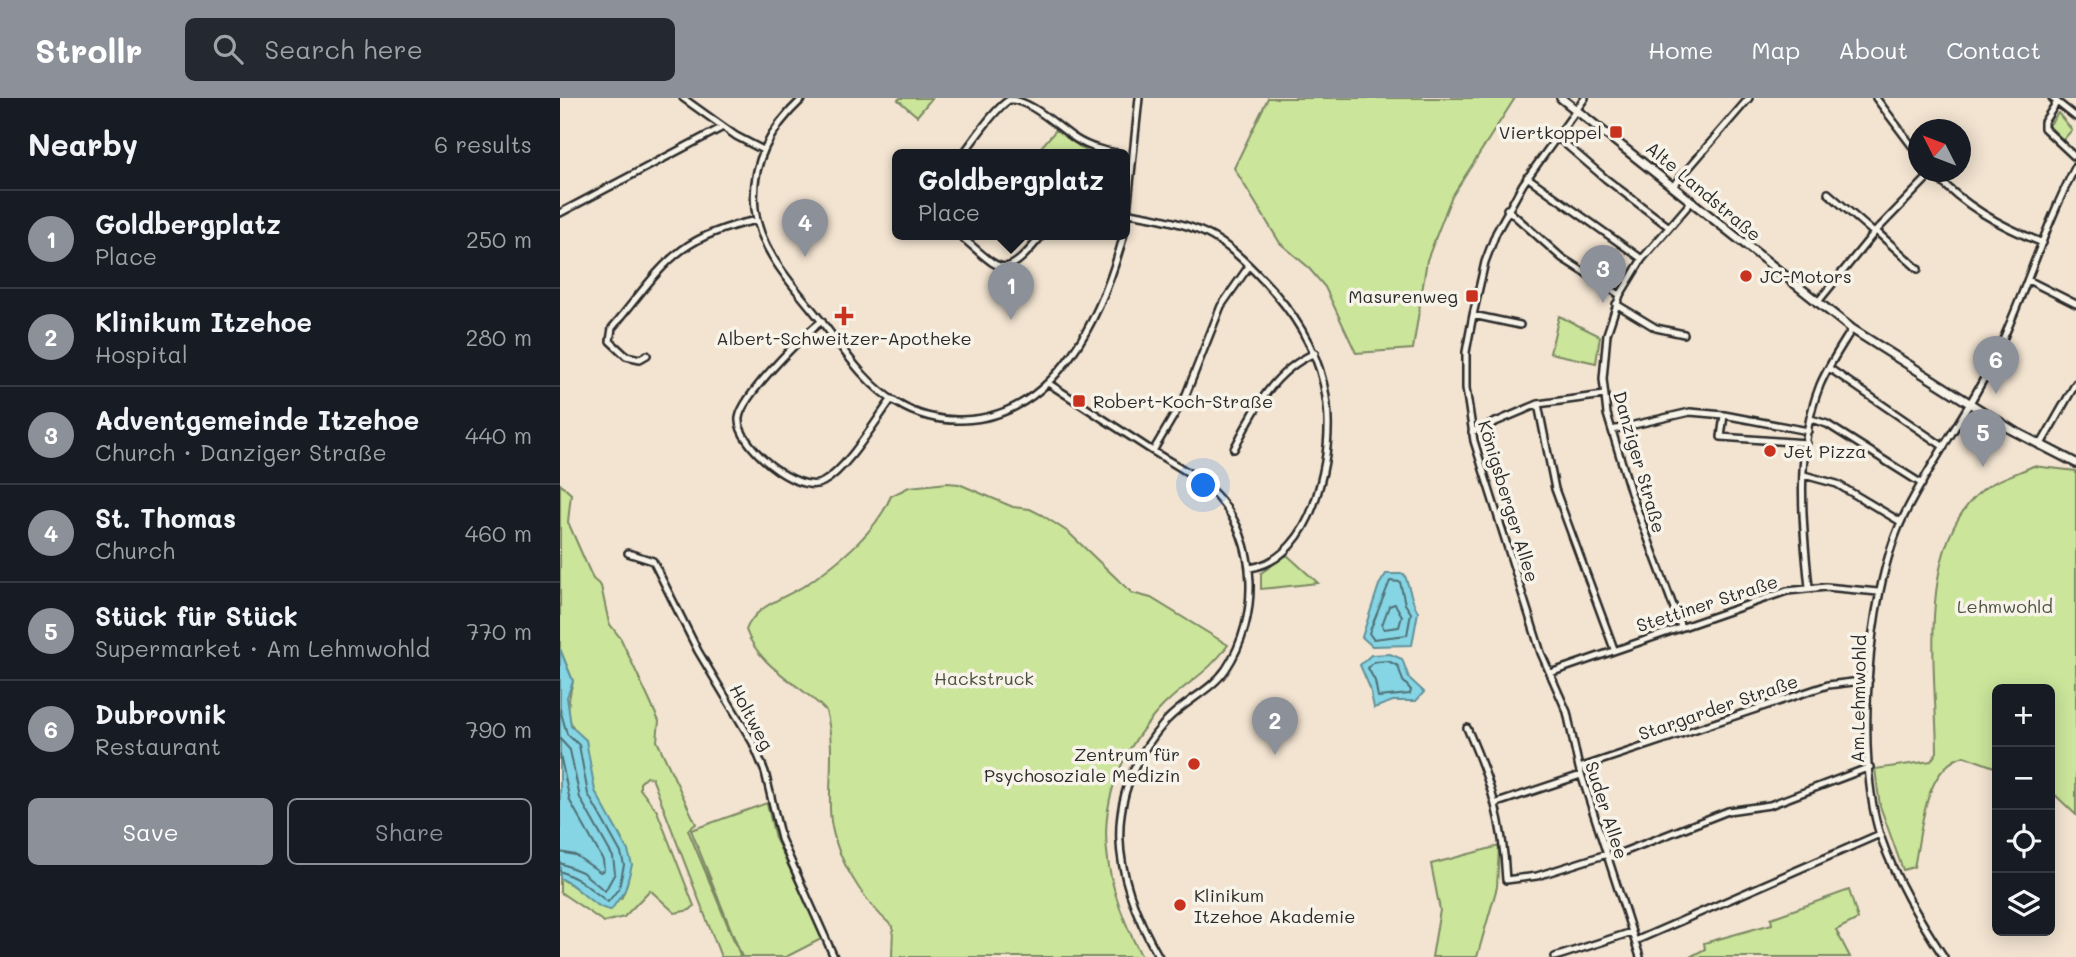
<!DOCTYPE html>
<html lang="en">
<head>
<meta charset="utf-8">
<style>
	body { margin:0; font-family:Mali,sans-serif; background:#242831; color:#f1f3f6 }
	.controls { position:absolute; right:21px; bottom:21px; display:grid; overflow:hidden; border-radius:10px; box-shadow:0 4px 18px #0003 }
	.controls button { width:63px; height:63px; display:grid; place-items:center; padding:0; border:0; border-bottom:2px solid #363941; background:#171b24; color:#f1f3f6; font:35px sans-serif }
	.compass { position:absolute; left:1348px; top:21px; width:63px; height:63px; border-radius:50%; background:#171b24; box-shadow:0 4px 18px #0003; rotate:312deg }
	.you { position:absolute; left:644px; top:388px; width:24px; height:24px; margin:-18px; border:5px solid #fff; border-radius:50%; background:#1a73e8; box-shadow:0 0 0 10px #1a73e833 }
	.badge { display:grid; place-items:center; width:46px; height:46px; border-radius:50%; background:#8c9099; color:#fff; font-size:23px; font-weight:700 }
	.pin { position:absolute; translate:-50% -58px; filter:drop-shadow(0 2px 4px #0008) }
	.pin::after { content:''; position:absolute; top:37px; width:24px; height:21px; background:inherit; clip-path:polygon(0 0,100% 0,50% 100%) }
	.popup { position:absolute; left:332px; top:51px; width:238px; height:91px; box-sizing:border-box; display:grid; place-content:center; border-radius:10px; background:#171b24; filter:drop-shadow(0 2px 5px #0005); font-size:23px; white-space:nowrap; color:#9ea1a6 }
	.popup b { font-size:26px; color:#f1f3f6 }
	.popup::after { content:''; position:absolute; left:50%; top:100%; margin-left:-14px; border:14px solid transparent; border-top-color:#171b24 }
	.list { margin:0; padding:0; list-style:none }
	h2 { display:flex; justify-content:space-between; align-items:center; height:91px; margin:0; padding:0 28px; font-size:30px }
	h2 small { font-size:23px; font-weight:400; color:#9ea1a6 }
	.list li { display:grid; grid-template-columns:46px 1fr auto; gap:21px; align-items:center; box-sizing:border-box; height:98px; padding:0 28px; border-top:2px solid #363941 }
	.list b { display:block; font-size:26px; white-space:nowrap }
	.list p { margin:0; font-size:23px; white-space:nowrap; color:#9ea1a6 }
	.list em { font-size:23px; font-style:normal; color:#9ea1a6 }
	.actions { display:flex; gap:14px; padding:21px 28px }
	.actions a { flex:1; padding:16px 0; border:2px solid #8c9099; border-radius:10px; text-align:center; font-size:24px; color:#8c9099 }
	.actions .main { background:#8c9099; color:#fff }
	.icon { flex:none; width:38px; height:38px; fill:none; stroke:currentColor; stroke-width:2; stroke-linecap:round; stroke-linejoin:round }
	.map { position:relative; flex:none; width:1516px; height:859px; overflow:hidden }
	header { display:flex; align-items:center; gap:42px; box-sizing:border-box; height:98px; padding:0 35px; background:#8c9099; color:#fff }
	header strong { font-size:33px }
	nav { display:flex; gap:38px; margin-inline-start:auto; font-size:24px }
	.search { width:490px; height:63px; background:#242831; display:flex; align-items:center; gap:18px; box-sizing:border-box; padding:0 24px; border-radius:10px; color:#9ea1a6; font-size:26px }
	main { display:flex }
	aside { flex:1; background:#171b24 }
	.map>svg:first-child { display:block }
	.green { fill:#cbe59b; stroke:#7b8863; stroke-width:2 }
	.water { fill:#86d5e4; stroke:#62919a; stroke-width:2 }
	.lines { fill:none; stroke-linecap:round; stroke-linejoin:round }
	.shore { stroke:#4f6f75; stroke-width:2 }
	.minor-casing { stroke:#2b2b2b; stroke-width:10 }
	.tertiary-casing { stroke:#2b2b2b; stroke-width:12 }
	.minor { stroke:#f7f3e8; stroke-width:5 }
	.tertiary { stroke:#f7f3e8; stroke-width:7 }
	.poi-dot { fill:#c8321e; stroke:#f7f3e8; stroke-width:2.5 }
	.labels { text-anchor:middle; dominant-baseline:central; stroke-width:7; stroke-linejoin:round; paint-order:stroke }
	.poi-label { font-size:18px; fill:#2b2b2b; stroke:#f7f3e8; text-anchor:start }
	.street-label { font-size:18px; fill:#2b2b2b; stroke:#f7f3e8 }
	.park-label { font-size:18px; fill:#4b5041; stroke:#f7f3e8 }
</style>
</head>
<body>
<header>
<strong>Strollr</strong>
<div class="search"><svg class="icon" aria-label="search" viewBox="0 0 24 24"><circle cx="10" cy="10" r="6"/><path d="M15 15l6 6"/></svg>Search here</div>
<nav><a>Home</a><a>Map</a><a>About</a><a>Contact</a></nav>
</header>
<main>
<aside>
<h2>Nearby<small>6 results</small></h2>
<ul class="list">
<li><span class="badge">1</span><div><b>Goldbergplatz</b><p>Place</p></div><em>250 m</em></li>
<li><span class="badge">2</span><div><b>Klinikum Itzehoe</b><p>Hospital</p></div><em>280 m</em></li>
<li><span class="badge">3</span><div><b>Adventgemeinde Itzehoe</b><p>Church · Danziger Straße</p></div><em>440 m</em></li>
<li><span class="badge">4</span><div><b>St. Thomas</b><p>Church</p></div><em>460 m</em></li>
<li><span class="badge">5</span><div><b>Stück für Stück</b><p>Supermarket · Am Lehmwohld</p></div><em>770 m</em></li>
<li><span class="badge">6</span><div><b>Dubrovnik</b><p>Restaurant</p></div><em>790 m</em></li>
</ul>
<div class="actions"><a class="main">Save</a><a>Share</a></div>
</aside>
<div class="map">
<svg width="1516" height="859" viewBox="0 0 1516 859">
	<rect width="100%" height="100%" fill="#f3e4d1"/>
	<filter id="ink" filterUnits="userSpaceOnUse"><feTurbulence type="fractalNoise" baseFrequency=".0143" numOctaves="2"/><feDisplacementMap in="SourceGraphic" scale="14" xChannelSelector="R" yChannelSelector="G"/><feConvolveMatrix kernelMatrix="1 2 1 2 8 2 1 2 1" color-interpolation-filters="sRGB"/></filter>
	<g filter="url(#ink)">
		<path class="green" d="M 340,0 L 372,0 L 357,18 L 338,2 Z
			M 708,0 L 955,0 L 891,100 L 867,162 L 853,251 L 796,255 L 765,189 L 747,168 L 720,145 L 674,70 Z
			M 1498,15 L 1512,32 L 1503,42 L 1489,28 Z
			M 496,32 L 530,56 L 475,56 Z
			M 999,218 L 1040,238 L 1036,265 L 990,255 Z
			M 1473,368 L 1516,373 L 1516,717 L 1490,692 L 1490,591 L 1437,591 L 1437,670 L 1404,658 C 1363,670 1362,734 1354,769 L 1343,772 L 1320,708 L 1315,671 L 1371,663 L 1377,654 C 1376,577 1356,450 1420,394 C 1433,382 1457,376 1473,368 Z
			M 388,385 L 399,386 L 453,409 L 470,411 L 482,417 L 508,434 L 572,495 L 591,500 L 668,547 C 649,575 625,585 602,609 C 528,687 534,769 582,859 L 332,859 L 333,829 C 301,801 271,754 270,711 C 269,678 275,646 266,613 C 240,585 200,571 186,532 C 196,505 228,500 250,484 C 282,461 316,434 331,398 L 349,389 Z
			M 0,386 L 11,396 L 8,424 L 33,481 L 41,488 L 49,525 L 61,541 L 99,623 L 97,643 L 136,726 L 128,732 L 181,859 L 161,859 L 92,680 L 86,679 L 80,685 L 80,691 L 97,713 L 134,808 L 130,812 L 115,815 L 90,792 L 64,819 L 44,824 L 0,794 L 0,780 L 23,794 L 61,801 C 84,753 55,738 36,696 C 29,681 27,659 26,642 C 3,627 7,606 13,583 L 0,551 Z
			M 727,457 L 758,485 L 701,491 L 701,475 Z
			M 207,705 L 215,740 L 263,840 L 226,859 L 182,859 L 131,732 Z
			M 939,748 L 937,789 L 917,859 L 872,859 L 880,812 L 871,766 Z
			M 1289,792 L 1298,821 L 1276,832 L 1290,859 L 1130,859 L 1145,851 L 1144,845 L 1212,826 L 1211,820 Z"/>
		<path class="water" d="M 826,476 L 844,476 C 850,488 850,501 858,514 L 852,547 L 812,548 L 802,539 L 819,487 Z
			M 0,551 L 13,583 L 7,599 L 11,628 L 26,642 L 35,693 L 68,753 L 72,767 L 65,792 L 51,812 C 31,809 19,788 0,780 Z
			M 830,556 L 842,561 L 849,580 L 864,594 L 856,603 L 833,603 L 814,610 L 810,590 L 800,567 L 811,557 Z"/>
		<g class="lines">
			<path class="shore" d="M 830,483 L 840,484 L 845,506 L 851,515 L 847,537 L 813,541 L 809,535 Z
				M 835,506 L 842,518 L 839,529 L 824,531 L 822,527 L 829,508 Z
				M 828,563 L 838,568 L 843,583 L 851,592 L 850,596 L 818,599 L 815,583 L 808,570 L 814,564 Z
				M 0,611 L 7,636 L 19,647 L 28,696 L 61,755 L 64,767 L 59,790 L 48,804 L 19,782 L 0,773
				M 0,641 L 10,652 L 20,700 L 53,759 L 55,775 L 45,793 L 22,774 L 0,765
				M 0,656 L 10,703 L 43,762 L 44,772 L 40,774 L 15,757 L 0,754"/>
			<g class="minor-casing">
				<path id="minor" d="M 123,0 L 176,38 L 203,52
					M 243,0 C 211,30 190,65 195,111 C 200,155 236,190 262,224 C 284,252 305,286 337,305 C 356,317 380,323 402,322 C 497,320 543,215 564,136
					M 1025,0 L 963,86 L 936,135 L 925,164 L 913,217 L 906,254 L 906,290 L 914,343 L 981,555 L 1007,614 L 1019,670 L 1080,859
					M 1316,0 L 1358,56
					M 1492,0 L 1516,19
					M 1497,4 L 1484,24 L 1484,30 L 1516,60
					M 996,38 L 1046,81 L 1109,129
					M 403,56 C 414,42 435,10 449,2 C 469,0 500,31 516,41 C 530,50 545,53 562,56
					M 1372,74 C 1404,108 1440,128 1483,145
					M 967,79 L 1082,161
					M 1114,87 L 1189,0
					M 1268,95 L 1314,135
					M 947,111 L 1002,160 L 1060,197
					M 0,115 L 163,29
					M 569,115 C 595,119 621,124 645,135 C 668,146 686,164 703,182 C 766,247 784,318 754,406 C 744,435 723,465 690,470
					M 565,133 L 579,0
					M 1316,133 L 1358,171
					M 398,136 C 443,173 442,186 483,136
					M 1468,182 L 1516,206
					M 1257,205 L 1314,135 L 1373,74
					M 1056,206 L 1096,230 L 1124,236
					M 913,217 L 960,227
					M 262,223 C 242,238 182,298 179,320 C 176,346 238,398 263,384 C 287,371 314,325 331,302
					M 87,257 L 80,261 L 66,258 L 50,243 L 52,230 C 103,169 114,139 197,122
					M 1269,270 L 1384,349
					M 488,285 C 522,307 557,330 591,352 C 613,366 638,378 656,397 C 699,443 700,520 666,571 C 651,593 624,603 606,623 C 539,699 552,778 599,859
					M 978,306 L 995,391 L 1054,551
					M 1251,321 L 1267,326 L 1362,386
					M 1052,332 L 1130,314 L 1164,317
					M 912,334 L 978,306 L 1044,297
					M 1247,345 L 1161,339 L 1164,317 L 1248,333
					M 1480,348 L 1516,285
					M 674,351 C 694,312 713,273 755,255
					M 593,353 L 625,299 L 661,208 L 689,168
					M 1244,377 L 1277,386 L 1341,424
					M 68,455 L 93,463 L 138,553 L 193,645 L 205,674 L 221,741 L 274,859
					M 1249,489 C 1242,424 1235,350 1260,287 C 1268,268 1281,249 1292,231
					M 1121,529 L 1071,395 L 1047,316 L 1043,281 L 1047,236 L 1060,197 L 1082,161 L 1132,103
					M 990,575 L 1227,493 L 1266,489 L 1318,494
					M 907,630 C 931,685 943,722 946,782 L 977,778 L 1047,756
					M 1019,670 L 1268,587 L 1309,582
					M 937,705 L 1021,677
					M 1048,760 L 1168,713 L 1210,707 L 1310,669
					M 1075,843 L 1320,736
					M 995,859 L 1072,834
					M 1384,859 C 1359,821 1335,781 1320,737 C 1295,659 1307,499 1341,424 C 1367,368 1406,319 1433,263 C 1464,200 1483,131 1516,68"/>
			</g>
			<g class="tertiary-casing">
				<path id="tertiary" d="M 1001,0 L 1292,231 L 1452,332 L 1516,365"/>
			</g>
			<use href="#minor" class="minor"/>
			<use href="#tertiary" class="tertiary"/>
		</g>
	</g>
	<g class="poi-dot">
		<rect x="1049" y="27" width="14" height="14" rx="3.5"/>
		<circle cx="1186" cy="178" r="7"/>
		<rect x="905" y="191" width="14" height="14" rx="3.5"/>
		<path d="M280.5 207.5h7v7h7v7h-7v7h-7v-7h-7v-7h7z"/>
		<rect x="512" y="296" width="14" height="14" rx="3.5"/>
		<circle cx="1210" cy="353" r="7"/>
		<circle cx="634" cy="666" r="7"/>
		<circle cx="620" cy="807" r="7"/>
	</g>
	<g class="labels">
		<g class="poi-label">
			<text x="1042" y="34" text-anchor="end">Viertkoppel</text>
			<text x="1200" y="178">JC-Motors</text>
			<text x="898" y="198" text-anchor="end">Masurenweg</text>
			<text x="284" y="240" text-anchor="middle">Albert-Schweitzer-Apotheke</text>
			<text x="533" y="303">Robert-Koch-Straße</text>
			<text x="1224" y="353">Jet Pizza</text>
			<text x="620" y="656" text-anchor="end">Zentrum für<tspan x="620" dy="21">Psychosoziale Medizin</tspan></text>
			<text x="634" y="797">Klinikum<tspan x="634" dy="21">Itzehoe Akademie</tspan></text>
		</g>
		<g class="street-label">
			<text transform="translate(1144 93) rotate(40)">Alte Landstraße</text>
			<text transform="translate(1080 364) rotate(74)">Danziger Straße</text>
			<text transform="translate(949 403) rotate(73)">Königsberger Allee</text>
			<text transform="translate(1147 505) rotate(-18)">Stettiner Straße</text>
			<text transform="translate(1298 601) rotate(-89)">Am Lehmwohld</text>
			<text transform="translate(1158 609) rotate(-19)">Stargarder Straße</text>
			<text transform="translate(192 619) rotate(62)">Holtweg</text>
			<text transform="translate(1047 712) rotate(72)">Suder Allee</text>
		</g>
		<g class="park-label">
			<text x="1445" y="508">Lehmwohld</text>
			<text x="424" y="580">Hackstruck</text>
		</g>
	</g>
</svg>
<div class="controls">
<button>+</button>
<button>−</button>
<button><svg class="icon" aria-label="locate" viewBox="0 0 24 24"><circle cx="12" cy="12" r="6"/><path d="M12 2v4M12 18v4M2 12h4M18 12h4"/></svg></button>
<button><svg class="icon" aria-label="layers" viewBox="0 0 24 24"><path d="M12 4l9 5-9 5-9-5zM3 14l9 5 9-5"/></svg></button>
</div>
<svg class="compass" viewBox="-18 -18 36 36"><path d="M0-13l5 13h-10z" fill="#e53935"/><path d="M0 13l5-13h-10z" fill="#9ea1a6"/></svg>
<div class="you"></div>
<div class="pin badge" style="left:451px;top:222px">1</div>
<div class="popup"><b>Goldbergplatz</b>Place</div>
<div class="pin badge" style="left:715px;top:657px">2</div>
<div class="pin badge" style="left:1043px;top:205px">3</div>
<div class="pin badge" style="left:245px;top:159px">4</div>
<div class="pin badge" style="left:1423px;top:369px">5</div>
<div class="pin badge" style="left:1436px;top:296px">6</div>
</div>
</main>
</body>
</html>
